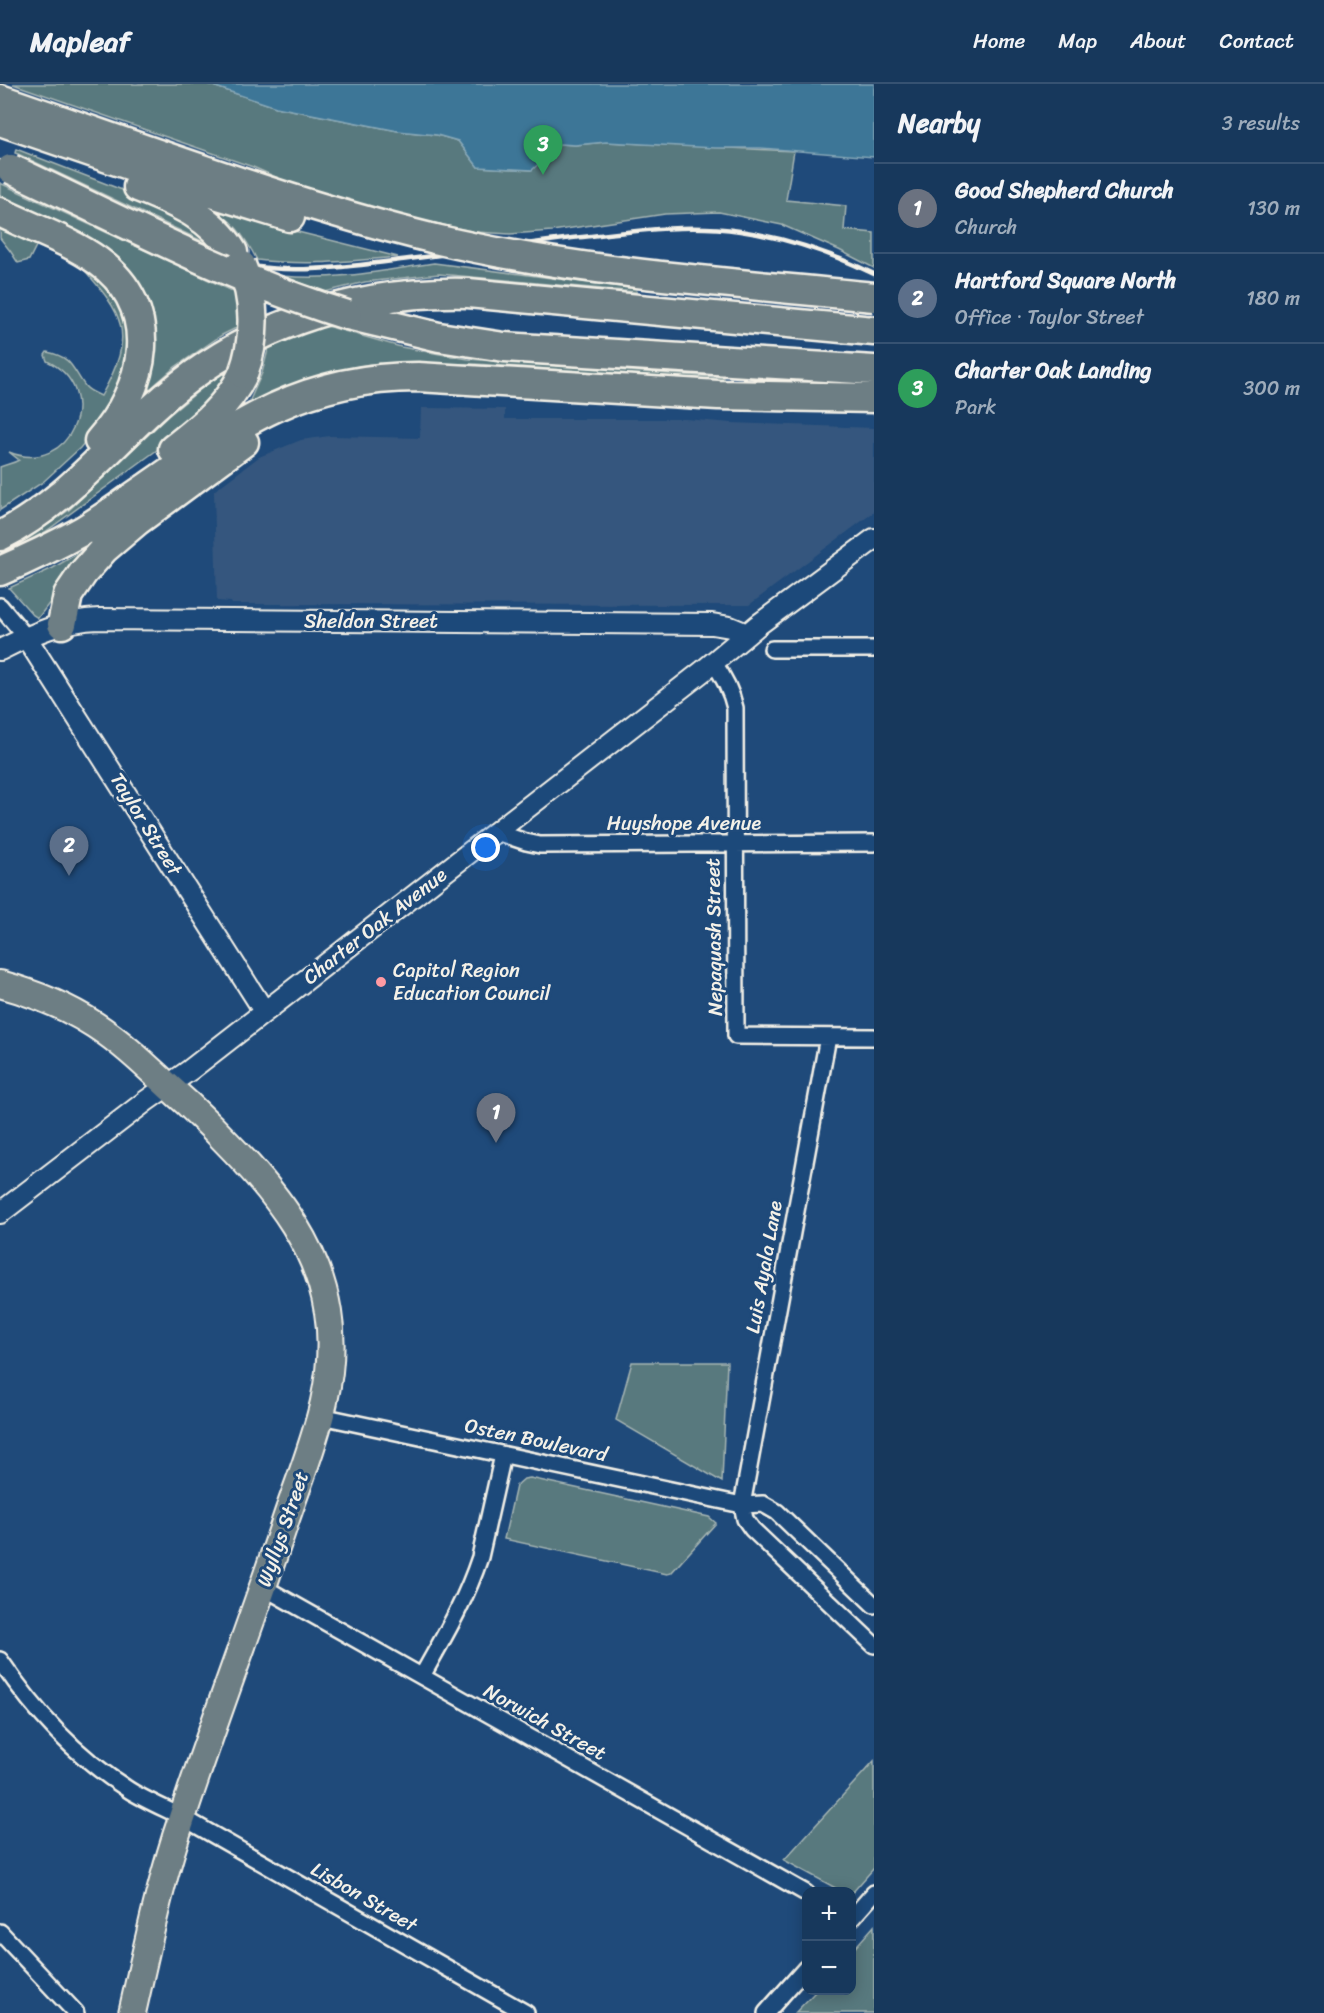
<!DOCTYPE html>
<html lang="en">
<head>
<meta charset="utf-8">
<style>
	body { margin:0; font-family:Sriracha,sans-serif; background:#203f62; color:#f1f3f6 }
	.controls { position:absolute; right:18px; bottom:18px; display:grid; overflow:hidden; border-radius:12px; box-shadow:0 3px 15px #0003 }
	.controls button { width:54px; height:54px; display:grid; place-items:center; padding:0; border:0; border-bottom:2px solid #365272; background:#17385c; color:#f1f3f6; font:30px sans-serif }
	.you { position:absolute; left:486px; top:764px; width:21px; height:21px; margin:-15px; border:4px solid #fff; border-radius:50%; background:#1a73e8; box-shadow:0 0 0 9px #1a73e833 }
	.badge { display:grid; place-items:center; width:39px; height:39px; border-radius:50%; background:#d6ab8b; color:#fff; font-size:20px; font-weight:700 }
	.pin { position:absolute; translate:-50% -50px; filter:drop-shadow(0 2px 3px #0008) }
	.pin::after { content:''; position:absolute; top:32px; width:21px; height:18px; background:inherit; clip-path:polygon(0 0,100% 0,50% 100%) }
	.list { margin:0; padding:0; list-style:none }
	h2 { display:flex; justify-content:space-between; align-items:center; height:78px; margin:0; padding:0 24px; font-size:26px }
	h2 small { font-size:20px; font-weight:400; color:#9eacbb }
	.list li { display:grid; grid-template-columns:39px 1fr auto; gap:18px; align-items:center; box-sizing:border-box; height:90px; padding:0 24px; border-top:2px solid #365272 }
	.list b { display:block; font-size:22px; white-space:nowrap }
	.list p { margin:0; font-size:20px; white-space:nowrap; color:#9eacbb }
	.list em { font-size:20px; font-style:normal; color:#9eacbb }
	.map { position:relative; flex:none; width:874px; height:1929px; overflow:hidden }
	header { display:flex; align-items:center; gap:36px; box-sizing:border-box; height:84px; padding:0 30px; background:#17385c; border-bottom:2px solid #365272 }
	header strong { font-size:28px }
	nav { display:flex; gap:33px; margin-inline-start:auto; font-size:21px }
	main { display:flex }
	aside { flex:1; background:#17385c }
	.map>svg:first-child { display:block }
	.built { fill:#36577e }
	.green { fill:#59797e; stroke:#a6b5b3; stroke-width:1.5 }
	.water { fill:#3d7697; stroke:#86a7b7; stroke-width:1.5 }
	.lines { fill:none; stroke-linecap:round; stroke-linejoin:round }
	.minor-casing { stroke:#f4f1e8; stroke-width:20 }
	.tertiary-casing { stroke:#f4f1e8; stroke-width:24 }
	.primary-casing { stroke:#f4f1e8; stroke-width:30 }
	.motorway-casing { stroke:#f4f1e8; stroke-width:33 }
	.minor { stroke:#1f4a7a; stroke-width:15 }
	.tertiary { stroke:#1f4a7a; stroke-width:20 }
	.primary { stroke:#6d7e84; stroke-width:26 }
	.motorway { stroke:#6d7e84; stroke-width:28 }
	.rail { stroke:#f4f1e8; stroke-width:4.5 }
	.motorway-bridge-casing { stroke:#f4f1e8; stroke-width:33; stroke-linecap:butt }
	.motorway-bridge { stroke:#6d7e84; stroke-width:28 }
	.poi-dot { fill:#ff9aa2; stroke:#1f4a7a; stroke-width:2 }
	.labels { text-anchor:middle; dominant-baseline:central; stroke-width:6; stroke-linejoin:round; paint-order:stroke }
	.street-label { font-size:20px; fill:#f4f1e8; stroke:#1f4a7a }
	.poi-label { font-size:20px; fill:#f4f1e8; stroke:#1f4a7a; text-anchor:start }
</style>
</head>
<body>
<header>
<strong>Mapleaf</strong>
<nav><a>Home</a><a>Map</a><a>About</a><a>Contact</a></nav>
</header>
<main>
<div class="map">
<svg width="874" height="1929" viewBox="0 0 874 1929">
	<rect width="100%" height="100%" fill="#1f4a7a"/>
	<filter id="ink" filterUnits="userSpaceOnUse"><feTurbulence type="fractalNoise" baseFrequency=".0167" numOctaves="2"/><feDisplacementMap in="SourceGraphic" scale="12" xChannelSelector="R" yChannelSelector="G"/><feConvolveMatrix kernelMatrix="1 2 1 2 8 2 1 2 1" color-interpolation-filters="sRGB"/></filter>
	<g filter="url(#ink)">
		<path class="built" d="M 421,324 L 505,325 L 505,335 L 685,335 L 731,339 L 874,344 L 874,428 L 749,521 L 232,520 L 231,518 L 217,517 L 214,407 L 259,373 L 301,356 L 330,352 L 420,354 Z"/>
		<path class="green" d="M 13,0 L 207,0 L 276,23 L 398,47 L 437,51 L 458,57 L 478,83 L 531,86 L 560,60 L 575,61 L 606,58 L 794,67 L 786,116 L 846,122 L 844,146 L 874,149 L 874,184 L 839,166 L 782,141 L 719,128 L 665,130 L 552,147 L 510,150 L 476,148 L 406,133 L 301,104 L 253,83 Z
			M 16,65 L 156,119 L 183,132 L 219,165 L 18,70 L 15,69 Z
			M 0,99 L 239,210 L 242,241 L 222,251 L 175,283 L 144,310 L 142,308 L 147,227 L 0,118 Z
			M 209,119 L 290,146 L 398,173 C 349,177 307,182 257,176 C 245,153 232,133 207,123 Z
			M 0,143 L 37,160 L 29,176 L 18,179 L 11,168 L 0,154 Z
			M 434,179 L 637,205 L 636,208 L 439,190 L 365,198 L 325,208 L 282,192 C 333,197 383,187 434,179 Z
			M 80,181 L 92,186 L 124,223 L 129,287 L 97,343 L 80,364 L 43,398 L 0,426 L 0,383 C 7,380 12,380 19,376 L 9,368 C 70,393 108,306 47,277 L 45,271 L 47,268 C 73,273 72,285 85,302 C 89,307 95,309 101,312 C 137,249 124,231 80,181 Z
			M 323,241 L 401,263 L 468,275 L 724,294 L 724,296 L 475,280 L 392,279 L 370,280 L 335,287 L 298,298 L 252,318 L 250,316 L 262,289 L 269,262 Z
			M 234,281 L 187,344 L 45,448 L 4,470 L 4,468 L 29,454 L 69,426 L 168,332 L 201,305 Z
			M 95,459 L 38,534 L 33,531 L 9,504 L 53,484 Z
			M 632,1278 L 727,1278 L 722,1398 L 616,1336 Z
			M 530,1394 L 709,1433 L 716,1439 L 671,1489 L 667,1490 L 504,1455 L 516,1402 L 524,1395 Z
			M 874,1677 L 874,1784 L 852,1809 L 852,1808 L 841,1807 L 784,1776 Z
			M 874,1842 L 874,1929 L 795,1929 L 816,1907 L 852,1906 L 852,1867 Z"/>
		<path class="water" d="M 207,0 L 874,0 L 874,73 L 761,64 L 715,64 L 606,58 L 575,61 L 560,60 L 532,86 L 478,83 L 458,57 L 437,51 L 398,47 L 276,23 Z"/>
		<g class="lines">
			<g class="minor-casing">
				<path id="minor" d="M 0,522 L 26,553
					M 772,565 L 874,565
					M 713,578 C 724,593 731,606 735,624 L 736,952 L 874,953
					M 496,748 L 526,758 L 540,761 L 874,759
					M 828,953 L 742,1421 L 745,1435 L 752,1445 L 874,1561
					M 321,1332 L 742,1421 L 763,1420 L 777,1428 L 874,1521
					M 263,1503 L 806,1809
					M 0,1576 C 36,1629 74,1671 129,1706 C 145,1716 164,1724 182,1733 L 526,1929
					M 422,1592 C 444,1553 466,1516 480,1473 L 503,1371
					M 852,1834 L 874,1809
					M 0,1848 L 76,1929
					M 766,1929 L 806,1884"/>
			</g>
			<g class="tertiary-casing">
				<path id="tertiary" d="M 26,553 L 264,927
					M 0,566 C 32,550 63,536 99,535 L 712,540 L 730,543 L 747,550
					M 0,1129 L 146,1017 L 190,986 L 703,587 L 758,541 L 874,455"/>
			</g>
			<g class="primary-casing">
				<path id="primary" d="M 0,900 C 33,909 66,922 95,941 C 129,963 157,993 188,1020 C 204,1035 220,1051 235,1067 C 279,1113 318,1164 328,1228 C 340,1300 309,1368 286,1435 C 253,1535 215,1634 182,1734 C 160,1798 147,1864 132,1929"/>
			</g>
			<g class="motorway-casing">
				<path id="motorway" d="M 0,15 C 144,64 287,119 435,155
					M 0,37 L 196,104 L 290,133
					M 138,103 C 175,118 211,132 233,168
					M 0,128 C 32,144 69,156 98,177 C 164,225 146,304 99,357
					M 347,231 L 439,253 L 504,263 L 874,286
					M 173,365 C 200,344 228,322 243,290
					M 0,452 C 60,422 104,369 153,324 C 239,244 351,206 468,209 L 874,247
					M 0,487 C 28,475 55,462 82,447 C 104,434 125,418 146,404 C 237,340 302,293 418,293 L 718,311 L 874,314
					M 62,540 L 68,511 L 83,489 L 104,465 L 137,437 L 244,358"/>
			</g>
			<use href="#minor" class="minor"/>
			<use href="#tertiary" class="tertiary"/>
			<use href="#primary" class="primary"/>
			<use href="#motorway" class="motorway"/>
			<path class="rail" d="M 0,77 L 202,170 C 275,195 335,184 409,175 C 463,168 518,161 572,154 C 628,148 684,139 740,147 C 788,154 831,169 874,190"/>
			<g class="motorway-bridge-casing">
				<path id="motorway-bridge" d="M 11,85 C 121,136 230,195 347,231
					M 435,155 C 579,189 727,198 874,213
					M 241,181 C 256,215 256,255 243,290"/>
			</g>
			<use href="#motorway-bridge" class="motorway-bridge"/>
		</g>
	</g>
	<circle class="poi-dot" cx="381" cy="898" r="6"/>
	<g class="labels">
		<g class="street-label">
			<text x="371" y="537">Sheldon Street</text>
			<text x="684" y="739">Huyshope Avenue</text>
			<text transform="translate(146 740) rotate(58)">Taylor Street</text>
			<text transform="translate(375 842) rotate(-38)">Charter Oak Avenue</text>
			<text transform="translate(714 853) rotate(-91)">Nepaquash Street</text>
			<text transform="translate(764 1183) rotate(-80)">Luis Ayala Lane</text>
			<text transform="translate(536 1356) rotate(12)">Osten Boulevard</text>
			<text transform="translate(283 1445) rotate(-71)">Wyllys Street</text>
			<text transform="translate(545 1638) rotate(29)">Norwich Street</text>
			<text transform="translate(364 1813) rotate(30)">Lisbon Street</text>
		</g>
		<g class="poi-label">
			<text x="393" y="886">Capitol Region<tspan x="393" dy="23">Education Council</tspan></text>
		</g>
	</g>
</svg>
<div class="controls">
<button>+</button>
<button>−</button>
</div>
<div class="you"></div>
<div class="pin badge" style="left:496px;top:1059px;background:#6b7280">1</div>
<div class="pin badge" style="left:69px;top:792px;background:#5c6f8a">2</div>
<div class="pin badge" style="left:543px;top:91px;background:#2e9e5b">3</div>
</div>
<aside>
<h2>Nearby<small>3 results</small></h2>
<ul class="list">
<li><span class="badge" style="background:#6b7280">1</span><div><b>Good Shepherd Church</b><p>Church</p></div><em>130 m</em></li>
<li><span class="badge" style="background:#5c6f8a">2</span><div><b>Hartford Square North</b><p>Office · Taylor Street</p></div><em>180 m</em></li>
<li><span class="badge" style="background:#2e9e5b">3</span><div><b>Charter Oak Landing</b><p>Park</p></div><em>300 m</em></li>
</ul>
</aside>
</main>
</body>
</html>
